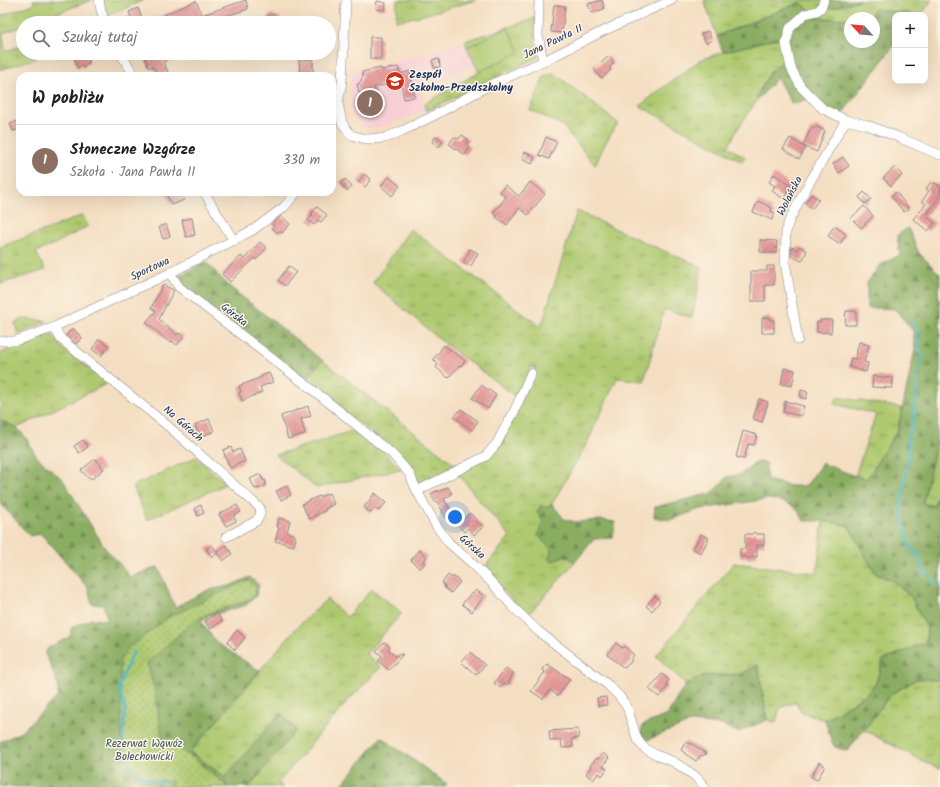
<!DOCTYPE html>
<html lang="pl">
<head>
<meta charset="utf-8">
<style>
	body { margin:0; font-family:Kalam,sans-serif; background:#f2f2f2; color:#222 }
	.controls { position:absolute; right:12px; top:12px; display:grid; overflow:hidden; border-radius:8px; box-shadow:0 4px 16px #0002 }
	.controls button { width:36px; height:36px; display:grid; place-items:center; padding:0; border:0; border-bottom:1px solid #e0e0e0; background:#fff; color:#222; font:20px sans-serif }
	.compass { position:absolute; left:844px; top:12px; width:36px; height:36px; border-radius:50%; background:#fff; box-shadow:0 4px 16px #0002; rotate:296deg }
	.you { position:absolute; left:455px; top:517px; width:14px; height:14px; margin:-10px; border:3px solid #fff; border-radius:50%; background:#1a73e8; box-shadow:0 0 0 6px #1a73e833 }
	.badge { display:grid; place-items:center; width:26px; height:26px; border-radius:50%; background:#7c3aed; color:#fff; font-size:13px; font-weight:700 }
	.pin { position:absolute; translate:-50% -50%; border:2px solid #fff; box-shadow:0 1px 4px #0006 }
	.list { margin:0; padding:0; list-style:none }
	h2 { display:flex; justify-content:space-between; align-items:center; height:52px; margin:0; padding:0 16px; font-size:17px }
	h2 small { font-size:13px; font-weight:400; color:#767676 }
	.list li { display:grid; grid-template-columns:26px 1fr auto; gap:12px; align-items:center; box-sizing:border-box; height:72px; padding:0 16px; border-top:1px solid #e0e0e0 }
	.list b { display:block; font-size:15px; white-space:nowrap }
	.list p { margin:0; font-size:13px; white-space:nowrap; color:#767676 }
	.list em { font-size:13px; font-style:normal; color:#767676 }
	.icon { flex:none; width:22px; height:22px; fill:none; stroke:currentColor; stroke-width:2; stroke-linecap:round; stroke-linejoin:round }
	.map { position:relative; flex:none; width:940px; height:787px; overflow:hidden }
	.search { position:absolute; background:#fff; box-shadow:0 4px 16px #0002; left:16px; top:16px; width:320px; height:44px; display:flex; align-items:center; gap:10px; box-sizing:border-box; padding:0 14px; border-radius:22px; color:#767676; font-size:15px }
	.panel { position:absolute; background:#fff; box-shadow:0 4px 16px #0002; left:16px; top:72px; width:320px; height:124px; border-radius:12px }
	.map>svg:first-child { display:block }
	.built { fill:#f7cfd5 }
	.grass { fill:url(#grass-tufts); stroke:#657c66 }
	.forest { fill:url(#forest-firs); stroke:#536e60 }
	.park { fill:url(#park-dots); stroke:#657c66 }
	.pitch { fill:#afc96f; stroke:#657c66 }
	.lines { fill:none; stroke-linecap:round; stroke-linejoin:round }
	.stream { stroke:#4ab8c4; stroke-width:2.5 }
	.building { fill:url(#building-hatch) }
	.minor-casing { stroke:#888690; stroke-width:10 }
	.minor { stroke:#fff; stroke-width:9 }
	.labels { text-anchor:middle; dominant-baseline:central; stroke-width:3; stroke-linejoin:round; paint-order:stroke }
	.street-label { font-size:11px; fill:#1b2f5e; stroke:#fcf5e5 }
	.poi-label { font-size:11px; font-weight:bold; fill:#1b2f5e; stroke:#fcf5e5; text-anchor:start }
	.park-label { font-size:11px; fill:#405662; stroke:#fcf5e5 }
</style>
</head>
<body>
<div class="map">
<svg width="940" height="787" viewBox="0 0 940 787">
	<defs>
		<pattern id="grass-tufts" width="24" height="20" patternUnits="userSpaceOnUse"><rect width="24" height="20" fill="#afc96f"/><path d="M3 7l-1-3M5 7V3M7 7l1-3M15 17l-1-3M17 17v-4M19 17l1-3" fill="none" stroke="#8ea45e"/></pattern>
		<pattern id="forest-firs" width="22" height="20" patternUnits="userSpaceOnUse"><rect width="22" height="20" fill="#8bad62"/><path d="M5 1l3.5 6h-7zM16 11l3.5 6h-7z" fill="#718d54"/></pattern>
		<pattern id="park-dots" width="8" height="8" patternUnits="userSpaceOnUse"><rect width="8" height="8" fill="#afc96f"/><path d="M2 2h.1M6 6h.1" fill="none" stroke="#8ea45e" stroke-width="1.8" stroke-linecap="round"/></pattern>
		<pattern id="building-hatch" width="6" height="6" patternUnits="userSpaceOnUse"><rect width="6" height="6" fill="#e79998"/><path d="M-1 1l2-2M0 6l6-6M5 7l2-2" fill="none" stroke="#ba7d7f"/></pattern>
	</defs>
	<rect width="100%" height="100%" fill="#fcf5e5"/>
	<filter id="ink" filterUnits="userSpaceOnUse"><feTurbulence type="fractalNoise" baseFrequency=".025" numOctaves="2"/><feDisplacementMap in="SourceGraphic" scale="8" xChannelSelector="R" yChannelSelector="G"/><feConvolveMatrix kernelMatrix="1 2 1 2 8 2 1 2 1" color-interpolation-filters="sRGB"/></filter>
	<filter id="wash" filterUnits="userSpaceOnUse"><feTurbulence type="fractalNoise" baseFrequency=".012" numOctaves="4" result="noise"/><feDisplacementMap in="SourceGraphic" scale="16" xChannelSelector="R" yChannelSelector="G"/><feGaussianBlur stdDeviation="0.9" result="paint"/><feColorMatrix in="noise" values="0 0 0 0 0 0 0 0 0 0 0 0 0 0 0 0 0 1.4 0 .05"/><feComposite in="paint" operator="in"/></filter>
	<g filter="url(#wash)">
		<rect width="100%" height="100%" fill="#f4dec1"/>
		<path class="built" d="M 465,41 L 476,64 L 420,90 L 426,111 L 380,127 L 367,129 L 354,119 L 350,104 L 350,72 L 425,55 L 435,50 Z"/>
		<path class="grass" d="M 33,0 L 92,0 L 30,23 L 23,23 L 23,26 L 3,33 L 5,51 L 23,46 L 23,53 L 35,53 L 37,58 L 0,70 L 0,16 L 34,4 Z
			M 102,0 L 144,0 L 105,17 Z
			M 397,0 L 476,0 L 424,15 L 396,21 Z
			M 704,0 L 826,0 L 823,11 L 860,0 L 932,0 L 921,15 L 909,15 L 910,13 L 874,9 L 869,18 L 850,18 L 850,19 L 816,18 L 801,2 L 717,36 Z
			M 536,18 L 535,40 L 538,57 L 426,111 L 424,104 L 479,72 L 519,52 L 508,28 L 467,47 L 465,41 Z
			M 777,38 L 782,40 L 788,57 L 771,71 L 756,97 L 758,99 L 737,130 L 728,147 L 745,157 L 742,162 L 640,106 L 656,93 L 700,60 L 723,52 Z
			M 554,73 L 618,123 L 606,142 L 595,165 L 562,125 L 530,110 L 544,77 Z
			M 577,211 L 648,244 L 702,267 L 692,318 L 664,309 L 644,381 L 617,378 L 587,443 L 552,504 L 546,508 L 543,520 L 538,535 L 552,550 L 553,561 L 565,555 L 575,562 L 527,616 L 483,569 L 510,536 L 478,499 L 458,473 L 491,454 L 518,408 L 536,368 L 530,367 L 529,372 L 516,397 L 443,342 L 373,283 L 410,229 L 452,260 L 541,327 Z
			M 83,215 L 88,226 L 55,244 L 36,252 L 45,270 L 0,284 L 0,247 L 51,228 Z
			M 23,319 L 47,321 L 18,335 L 15,323 Z
			M 52,334 L 62,348 L 108,383 L 17,428 L 0,420 L 0,354 L 17,344 Z
			M 322,360 L 458,467 L 424,483 L 418,482 L 409,466 L 394,450 L 305,382 Z
			M 838,397 L 902,408 L 898,429 L 867,480 L 855,476 L 876,414 L 834,404 Z
			M 355,430 L 383,451 L 401,469 L 316,488 L 276,455 Z
			M 936,443 L 940,443 L 940,481 L 934,506 L 923,503 Z
			M 196,457 L 226,484 L 147,520 L 133,486 Z
			M 823,521 L 848,525 L 875,573 L 895,582 L 911,597 L 927,628 L 926,642 L 883,660 L 876,683 L 867,694 L 825,720 L 802,713 L 796,702 L 780,708 L 776,722 L 767,720 L 758,665 L 741,674 L 704,676 L 686,684 L 656,656 L 734,563 L 817,573 Z
			M 372,589 L 402,613 L 366,654 L 381,667 L 347,702 L 278,783 L 283,787 L 249,787 L 296,730 L 225,777 L 190,752 L 297,627 L 327,599 L 347,617 Z
			M 917,679 L 940,680 L 940,769 L 913,756 L 864,730 L 890,695 Z"/>
		<path class="forest" d="M 826,0 L 860,0 L 822,11 Z
			M 801,2 L 816,18 L 850,19 L 850,42 L 874,42 L 874,18 L 869,18 L 874,9 L 910,13 L 909,15 L 895,15 L 895,44 L 839,118 L 811,98 L 792,104 L 777,78 L 758,99 L 756,97 L 771,71 L 788,57 L 782,40 L 777,38 L 723,52 L 717,36 Z
			M 908,228 L 919,253 L 940,274 L 940,285 L 938,289 L 940,309 L 940,392 L 936,443 L 923,503 L 934,506 L 940,481 L 940,597 L 938,599 L 940,614 L 940,680 L 917,679 L 890,695 L 864,730 L 847,751 L 835,747 L 832,743 L 825,720 L 867,694 L 876,683 L 883,660 L 926,642 L 927,628 L 911,597 L 895,582 L 875,573 L 848,525 L 823,521 L 804,521 C 802,517 800,513 797,510 C 790,503 778,500 769,499 L 700,509 L 670,520 L 654,517 L 655,507 L 712,493 L 727,477 L 741,474 L 757,462 L 766,463 L 767,480 L 791,486 L 806,486 L 822,463 L 855,476 L 867,479 L 898,429 L 915,349 L 913,331 L 895,309 L 867,308 L 867,283 L 880,265 L 900,255 L 897,235 Z
			M 206,262 L 230,287 L 322,360 L 305,382 L 180,284 L 177,277 Z
			M 0,420 L 17,428 L 27,439 L 36,456 L 63,480 L 105,548 L 127,572 L 129,577 L 158,567 L 175,607 L 208,590 L 229,586 L 250,577 L 259,585 L 256,596 L 246,605 L 223,612 L 210,615 L 201,622 L 217,643 L 260,671 L 190,752 L 225,777 L 281,713 L 296,730 L 249,787 L 0,787 L 0,742 L 21,732 L 58,696 L 58,685 L 54,675 L 50,664 L 45,654 L 48,648 L 71,636 L 71,628 L 91,619 L 108,620 L 103,605 L 92,604 L 88,588 L 41,534 L 30,536 L 0,503 Z
			M 552,504 L 564,519 L 575,522 L 601,520 L 615,522 L 613,538 L 594,539 L 575,562 L 565,555 L 553,561 L 548,559 L 552,550 L 538,535 L 543,520 L 537,512 L 541,505 L 546,508 Z
			M 758,665 L 767,720 L 738,732 L 722,725 L 691,722 L 645,741 L 641,734 L 643,725 L 667,715 L 686,684 L 704,676 L 741,674 Z
			M 381,737 L 447,784 L 445,787 L 340,787 Z"/>
		<path class="park" d="M 248,580 L 257,589 L 250,599 L 216,611 L 196,619 L 147,663 L 155,691 L 162,738 L 193,758 L 228,787 L 173,787 L 171,781 L 144,780 L 122,762 L 120,659 L 129,647 L 142,638 L 169,617 Z"/>
		<path class="pitch" d="M 508,28 L 520,52 L 479,72 L 467,47 Z"/>
		<g class="lines">
			<path class="stream" d="M 912,322 L 917,333 L 919,348 L 922,357 L 922,362 L 918,372 L 917,380 L 917,393 L 914,408 L 913,422 L 908,437 L 909,456 L 901,508 L 902,517 L 904,522 L 908,541 L 910,547 L 918,555 L 922,566 L 924,571 L 934,581 L 940,585
				M 134,651 L 124,673 L 119,689 L 125,708 L 123,752 C 127,762 135,774 146,778 C 154,781 159,778 164,787"/>
		</g>
		<g id="blocks">
			<path class="building" d="M 246,0 L 248,9 L 204,23 L 145,23 L 196,1 L 202,15 Z
				M 602,0 L 604,9 L 591,13 L 588,4 Z
				M 377,1 L 386,3 L 385,10 L 376,9 Z
				M 554,5 L 565,6 L 562,33 L 551,32 Z
				M 138,8 L 144,23 L 117,23 L 131,17 L 129,12 Z
				M 274,14 L 274,17 L 280,16 L 281,23 L 260,23 L 260,19 L 268,18 L 268,15 Z
				M 708,31 L 712,40 L 706,43 L 701,34 Z
				M 370,37 L 381,37 L 381,59 L 370,59 Z
				M 73,53 L 86,53 L 89,63 L 85,65 L 84,68 L 81,66 L 77,68 Z
				M 143,53 L 165,53 L 167,60 L 163,62 L 168,72 L 158,76 L 155,69 L 154,70 L 152,66 L 149,68 Z
				M 609,56 L 614,63 L 609,68 L 611,70 L 602,78 L 599,76 L 594,69 Z
				M 299,59 L 313,59 L 313,72 L 300,72 Z
				M 439,59 L 440,67 L 434,68 L 432,60 Z
				M 398,67 L 400,74 L 410,71 L 415,97 L 404,99 L 401,82 L 374,87 L 379,115 L 367,117 L 362,92 L 359,93 L 357,84 L 359,84 L 363,76 L 362,72 L 381,68 L 381,70 Z
				M 20,120 L 20,129 L 13,131 L 10,124 Z
				M 815,126 L 825,131 L 817,152 L 803,146 L 811,128 L 814,129 Z
				M 462,135 L 469,140 L 466,144 L 470,147 L 465,155 L 449,144 L 454,137 L 459,139 Z
				M 436,136 L 443,141 L 439,147 L 432,142 Z
				M 546,137 L 557,142 L 549,159 L 539,155 Z
				M 790,138 L 806,148 L 799,159 L 783,149 Z
				M 525,152 L 535,157 L 532,164 L 522,159 Z
				M 843,157 L 849,166 L 839,173 L 833,164 Z
				M 895,167 L 902,175 L 891,186 L 883,178 Z
				M 364,174 L 371,179 L 365,187 L 358,182 Z
				M 774,174 L 793,187 L 784,199 L 772,191 L 775,186 L 769,182 Z
				M 389,177 L 400,186 L 392,196 L 381,186 Z
				M 345,179 L 352,187 L 347,191 L 340,183 Z
				M 530,182 L 545,194 L 528,215 L 519,208 L 507,225 L 496,217 L 497,216 L 493,213 L 506,197 L 500,192 L 505,185 L 519,196 Z
				M 931,182 L 934,184 L 935,183 L 940,186 L 940,195 L 926,216 L 935,223 L 928,231 L 913,219 L 926,204 L 922,201 L 929,191 L 926,189 Z
				M 165,192 L 180,192 L 184,200 L 172,205 Z
				M 864,192 L 871,199 L 865,204 L 859,197 Z
				M 896,192 L 909,209 L 904,212 L 891,196 Z
				M 811,194 L 819,199 L 812,209 L 805,203 Z
				M 758,201 L 772,208 L 771,211 L 775,213 L 772,220 L 753,212 Z
				M 864,206 L 873,216 L 861,228 L 851,218 Z
				M 317,207 L 327,215 L 321,222 L 318,220 L 314,225 L 308,220 L 313,215 L 311,214 Z
				M 281,216 L 290,224 L 282,233 L 280,231 L 278,233 L 272,228 L 274,226 L 272,224 Z
				M 192,218 L 195,235 L 186,237 L 182,220 Z
				M 166,224 L 170,236 L 163,239 L 159,227 Z
				M 834,226 L 846,234 L 840,244 L 828,236 Z
				M 760,240 L 777,241 L 776,253 L 760,252 Z
				M 260,242 L 267,248 L 256,260 L 255,258 L 230,282 L 222,274 L 241,256 L 244,259 Z
				M 799,246 L 807,251 L 802,261 L 791,256 L 791,250 L 793,247 L 797,250 Z
				M 470,249 L 478,253 L 471,266 L 463,263 Z
				M 289,266 L 296,272 L 285,286 L 278,280 Z
				M 767,266 L 774,266 L 774,285 L 765,285 L 765,301 L 751,301 L 751,271 L 767,271 Z
				M 163,285 L 174,290 L 159,319 L 177,335 L 179,333 L 184,337 L 177,345 L 172,341 L 170,343 L 146,322 L 156,311 L 151,308 Z
				M 846,311 L 856,311 L 856,325 L 845,325 Z
				M 770,317 L 770,320 L 774,320 L 774,333 L 762,333 L 762,318 Z
				M 820,320 L 832,320 L 831,333 L 817,332 L 817,322 L 820,322 Z
				M 73,328 L 82,338 L 76,344 L 66,335 Z
				M 99,339 L 109,346 L 101,356 L 92,349 Z
				M 859,342 L 869,345 L 864,362 L 868,363 L 866,372 L 849,367 L 851,358 L 855,359 Z
				M 444,345 L 457,355 L 457,354 L 465,361 L 461,366 L 460,365 L 448,378 L 436,367 L 438,364 L 433,359 L 441,350 L 440,350 Z
				M 784,368 L 795,370 L 792,386 L 781,384 Z
				M 269,373 L 273,382 L 260,387 L 262,392 L 242,401 L 239,393 L 241,392 L 239,386 L 262,377 L 261,376 Z
				M 873,376 L 893,378 L 892,388 L 872,387 Z
				M 481,385 L 496,395 L 488,409 L 472,398 Z
				M 801,390 L 808,392 L 806,399 L 800,397 Z
				M 759,399 L 768,402 L 762,422 L 753,419 Z
				M 785,401 L 804,406 L 801,416 L 783,412 Z
				M 308,406 L 311,416 L 301,419 L 305,434 L 288,439 L 281,416 Z
				M 461,409 L 478,421 L 472,430 L 454,417 Z
				M 209,419 L 214,431 L 200,437 L 195,425 Z
				M 743,431 L 757,435 L 754,445 L 748,444 L 744,459 L 736,457 Z
				M 83,440 L 88,447 L 79,453 L 74,446 Z
				M 231,447 L 233,452 L 240,449 L 245,461 L 230,468 L 223,450 Z
				M 95,459 L 104,469 L 92,479 L 90,477 L 88,478 L 81,470 Z
				M 260,474 L 263,480 L 266,481 L 265,486 L 258,489 L 258,488 L 255,489 L 250,479 Z
				M 287,486 L 291,495 L 281,500 L 276,491 Z
				M 448,487 L 452,494 L 444,499 L 453,514 L 446,518 L 437,501 L 435,502 L 431,494 L 438,490 L 438,492 Z
				M 329,493 L 334,504 L 325,509 L 326,510 L 309,519 L 302,504 L 319,496 L 320,497 Z
				M 375,493 L 386,503 L 379,511 L 375,508 L 371,513 L 364,507 Z
				M 201,505 L 204,513 L 198,516 L 195,508 Z
				M 237,505 L 241,512 L 233,516 L 236,521 L 226,526 L 219,514 Z
				M 470,513 L 483,527 L 474,535 L 468,528 L 464,532 L 457,524 Z
				M 279,518 L 290,521 L 287,532 L 295,535 L 294,538 L 296,538 L 294,546 L 275,541 L 279,528 L 277,527 Z
				M 754,532 L 756,534 L 764,534 L 764,545 L 757,545 L 757,557 L 751,557 L 749,559 L 747,557 L 740,557 L 740,549 L 745,549 L 745,534 L 752,534 Z
				M 701,534 L 709,538 L 701,553 L 693,549 Z
				M 212,545 L 217,552 L 226,545 L 232,554 L 223,561 L 217,553 L 212,557 L 206,549 Z
				M 419,550 L 427,557 L 423,562 L 425,563 L 420,569 L 411,560 Z
				M 448,575 L 452,578 L 453,576 L 460,582 L 451,593 L 444,587 L 445,586 L 442,583 Z
				M 476,590 L 484,596 L 472,612 L 462,604 L 471,593 L 473,594 Z
				M 655,596 L 660,601 L 652,611 L 646,606 Z
				M 217,613 L 222,621 L 210,629 L 205,621 Z
				M 237,630 L 245,638 L 235,650 L 227,642 Z
				M 384,642 L 390,647 L 388,649 L 395,656 L 403,654 L 389,670 L 378,661 L 382,656 L 376,651 Z
				M 616,643 L 622,648 L 624,646 L 634,655 L 631,659 L 631,662 L 624,668 L 607,654 Z
				M 470,652 L 485,665 L 476,675 L 461,662 Z
				M 547,664 L 570,679 L 558,696 L 550,690 L 543,699 L 531,691 L 545,672 L 542,669 Z
				M 506,668 L 513,673 L 508,685 L 504,683 L 501,688 L 494,683 Z
				M 662,674 L 669,680 L 666,684 L 668,686 L 659,697 L 649,689 Z
				M 606,697 L 607,705 L 598,706 L 597,698 Z
				M 578,729 L 579,738 L 572,739 L 573,747 L 562,748 L 561,740 L 550,741 L 549,731 Z
				M 686,741 L 690,744 L 691,743 L 707,754 L 700,756 L 696,761 L 684,753 L 684,752 L 681,750 Z
				M 603,753 L 609,758 L 603,766 L 607,769 L 602,776 L 599,773 L 593,780 L 586,774 L 591,767 L 590,766 L 597,758 L 598,759 Z
				M 819,762 L 825,766 L 817,780 L 811,777 Z"/>
		</g>
	</g>
	<g filter="url(#ink)">
		<use href="#blocks" fill-opacity="0" stroke="#888690" stroke-width="1"/>
		<g class="lines">
			<g class="minor-casing">
				<path id="minor" d="M 99,0 L 101,10 L 105,23
					M 346,0 L 342,82 L 338,103 L 342,123 L 351,135 L 366,139 L 385,138 L 402,131 L 431,117 L 488,86 L 550,58 L 601,32 L 672,0
					M 539,0 L 538,35 L 543,61
					M 824,0 L 821,8 L 817,11 L 805,14 L 790,28 L 786,44 L 791,68 L 801,87 L 823,109 L 846,120 L 867,125 L 898,137 L 940,155
					M 120,53 L 135,76
					M 204,192 L 234,241
					M 170,273 L 179,287 L 322,397 L 392,454 L 409,473 L 417,491 L 437,527 L 449,543 L 475,566 L 493,584 L 514,608 L 538,631 L 608,685 L 619,696 L 627,707 L 637,739 L 644,748 L 656,755 L 674,762 L 695,776 L 705,787
					M 52,328 L 57,332 L 61,339 L 169,427 L 260,508 C 261,514 260,517 256,521 L 226,537
					M 798,340 L 785,262 L 786,232 L 789,221 L 804,192 L 846,120
					M 0,341 L 15,341 L 52,328 L 170,273 L 253,230 L 284,207 L 297,192
					M 417,491 L 486,456 L 497,443 L 503,431 L 513,414 L 531,373"/>
			</g>
			<use href="#minor" class="minor"/>
		</g>
	</g>
	<defs>
		<g id="school-disc" transform="scale(1)"><circle r="9.5" fill="#c8321e" stroke="#fcf5e5"/><path d="M0-5L7-2L0 1L-7-2ZM-4 1L0 2.5L4 1V4Q0 6-4 4Z" fill="#fff"/></g>
	</defs>
	<g fill-rule="evenodd">
		<use href="#school-disc" x="395" y="81"/>
	</g>
	<g class="labels">
		<g class="street-label">
			<text transform="translate(553 42) rotate(-26)">Jana Pawła II</text>
			<text transform="translate(790 196) rotate(-63)">Wolańska</text>
			<text transform="translate(150 269) rotate(-25)">Sportowa</text>
			<text transform="translate(234 315) rotate(38)">Górska</text>
			<text transform="translate(183 424) rotate(41)">Na Górach</text>
			<text transform="translate(472 547) rotate(42)">Górska</text>
		</g>
		<g class="poi-label">
			<text x="409" y="75">Zespół<tspan x="409" dy="13">Szkolno-Przedszkolny</tspan></text>
		</g>
		<g class="park-label">
			<text x="144" y="744">Rezerwat Wąwóz<tspan x="144" dy="13">Bolechowicki</tspan></text>
		</g>
	</g>
</svg>
<div class="controls">
<button>+</button>
<button>−</button>
</div>
<svg class="compass" viewBox="-18 -18 36 36"><path d="M0-13l5 13h-10z" fill="#e53935"/><path d="M0 13l5-13h-10z" fill="#767676"/></svg>
<div class="you"></div>
<div class="pin badge" style="left:370px;top:103px;background:#8d6e63">1</div>
<div class="search"><svg class="icon" aria-label="search" viewBox="0 0 24 24"><circle cx="10" cy="10" r="6"/><path d="M15 15l6 6"/></svg>Szukaj tutaj</div>
<section class="panel">
<h2>W pobliżu<small></small></h2>
<ul class="list">
<li><span class="badge" style="background:#8d6e63">1</span><div><b>Słoneczne Wzgórze</b><p>Szkoła · Jana Pawła II</p></div><em>330 m</em></li>
</ul>
</section>
</div>
</body>
</html>
